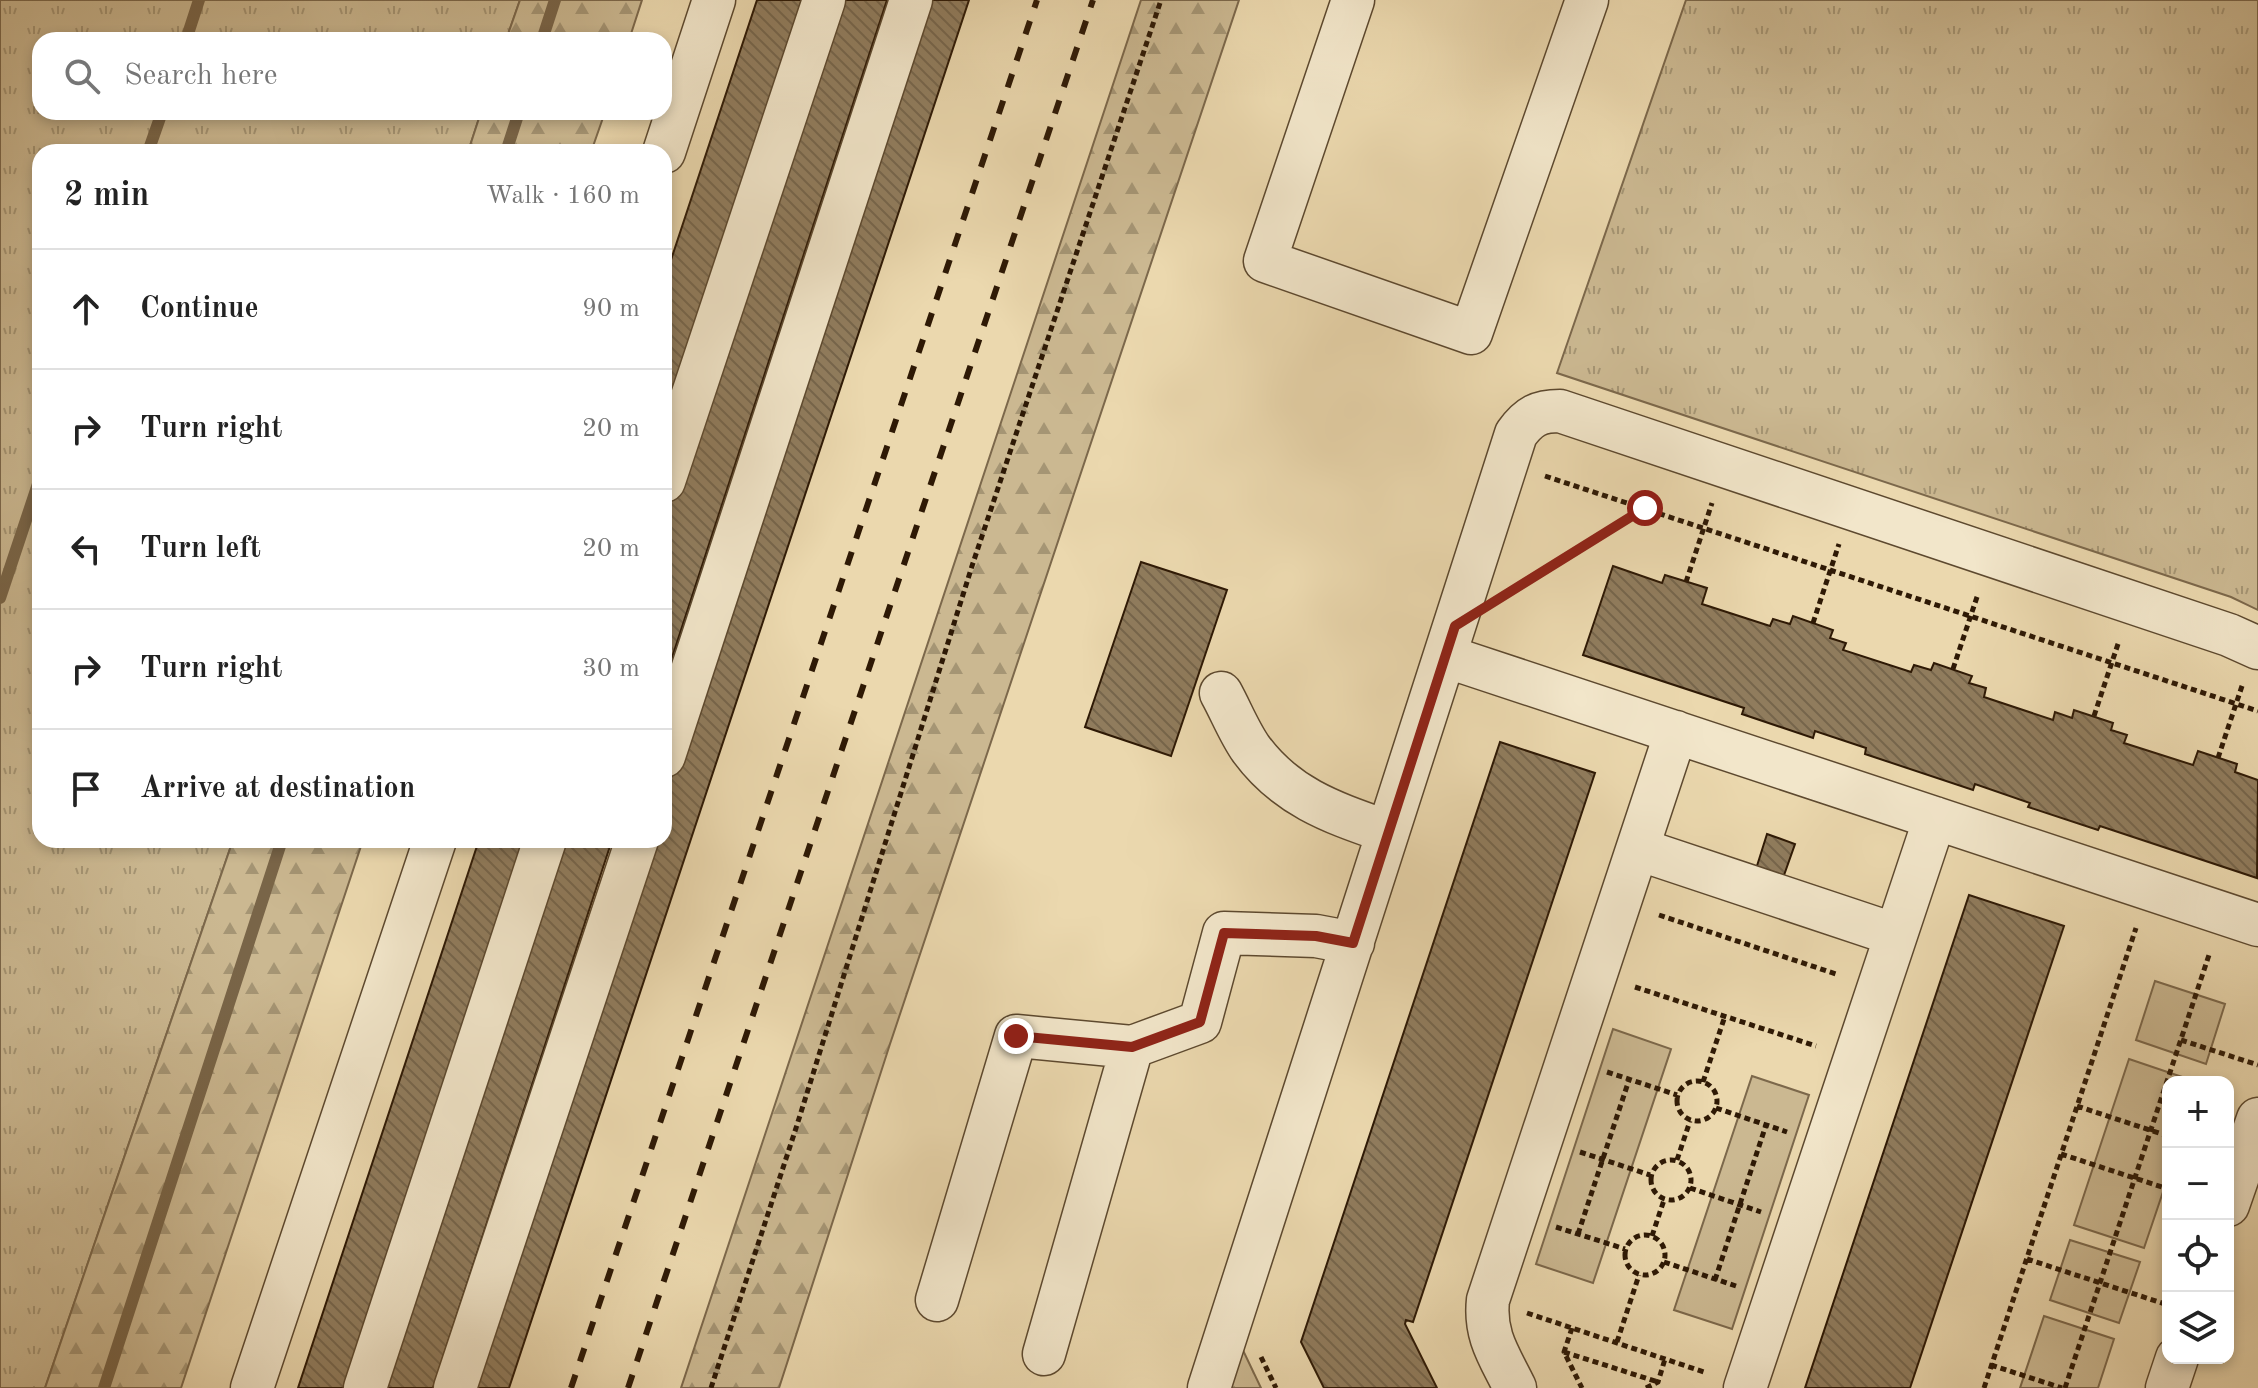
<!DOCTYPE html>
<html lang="en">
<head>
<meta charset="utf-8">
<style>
	body { margin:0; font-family:"Old Standard TT",serif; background:#f2f2f2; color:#222 }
	.controls { position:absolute; right:24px; bottom:24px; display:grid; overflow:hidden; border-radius:16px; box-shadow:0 4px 12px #0003 }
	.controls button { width:72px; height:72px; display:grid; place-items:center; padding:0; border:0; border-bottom:2px solid #e0e0e0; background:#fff; color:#222; font:40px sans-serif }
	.stop { position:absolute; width:24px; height:24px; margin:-18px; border:6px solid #8f2418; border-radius:50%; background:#fff }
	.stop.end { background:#8f2418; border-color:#fff; box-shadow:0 2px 8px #0008 }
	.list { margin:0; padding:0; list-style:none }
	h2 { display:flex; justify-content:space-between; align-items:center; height:104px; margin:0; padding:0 32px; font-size:34px }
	h2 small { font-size:26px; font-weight:400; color:#767676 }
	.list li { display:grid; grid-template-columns:52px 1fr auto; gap:24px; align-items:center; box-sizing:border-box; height:120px; padding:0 32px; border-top:2px solid #e0e0e0 }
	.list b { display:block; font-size:30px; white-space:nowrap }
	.list em { font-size:26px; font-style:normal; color:#767676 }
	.icon { flex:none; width:44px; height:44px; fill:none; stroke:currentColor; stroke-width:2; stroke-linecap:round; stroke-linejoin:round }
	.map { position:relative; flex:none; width:2258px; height:1388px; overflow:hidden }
	.search { position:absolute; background:#fff; box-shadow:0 4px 12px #0003; left:32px; top:32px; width:640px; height:88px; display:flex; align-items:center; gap:20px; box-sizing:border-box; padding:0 28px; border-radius:24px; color:#767676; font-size:30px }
	.panel { position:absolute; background:#fff; box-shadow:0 4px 12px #0003; left:32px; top:144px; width:640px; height:704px; border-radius:24px }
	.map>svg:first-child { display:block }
	.grass { fill:url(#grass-tufts); stroke:#7c684b; stroke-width:2 }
	.forest { fill:url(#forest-firs); stroke:#7c684b; stroke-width:2 }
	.park { fill:#cbb891; stroke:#7c684b; stroke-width:2 }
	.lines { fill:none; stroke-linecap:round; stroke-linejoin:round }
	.stream { stroke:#796548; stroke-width:12 }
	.building { fill:url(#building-back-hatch); stroke:#2e1905; stroke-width:2 }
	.minor-casing { stroke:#5d492f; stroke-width:45 }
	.path { stroke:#2e1905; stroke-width:5; stroke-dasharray:6 4; stroke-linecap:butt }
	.minor { stroke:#f2e6ca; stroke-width:42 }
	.rail { stroke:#2e1905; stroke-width:6; stroke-dasharray:14 14; stroke-linecap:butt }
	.route { stroke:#8f2418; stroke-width:10 }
</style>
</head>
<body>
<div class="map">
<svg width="2258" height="1388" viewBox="0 0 2258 1388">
	<defs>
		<pattern id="grass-tufts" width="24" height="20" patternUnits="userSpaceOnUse" patternTransform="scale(2)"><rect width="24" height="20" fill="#cbb891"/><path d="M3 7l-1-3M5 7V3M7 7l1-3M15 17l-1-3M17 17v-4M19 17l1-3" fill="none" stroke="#a59574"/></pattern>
		<pattern id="forest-firs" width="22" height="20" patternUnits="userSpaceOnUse" patternTransform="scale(2)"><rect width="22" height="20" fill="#cbb891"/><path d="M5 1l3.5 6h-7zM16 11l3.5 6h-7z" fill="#a59574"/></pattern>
		<pattern id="building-back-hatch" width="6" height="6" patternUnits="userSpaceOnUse" patternTransform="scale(2)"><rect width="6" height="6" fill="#907c5d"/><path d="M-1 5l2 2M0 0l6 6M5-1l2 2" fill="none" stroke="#76654b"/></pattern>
	</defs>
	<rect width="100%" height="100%" fill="#ebd8ae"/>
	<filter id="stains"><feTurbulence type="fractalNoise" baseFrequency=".0025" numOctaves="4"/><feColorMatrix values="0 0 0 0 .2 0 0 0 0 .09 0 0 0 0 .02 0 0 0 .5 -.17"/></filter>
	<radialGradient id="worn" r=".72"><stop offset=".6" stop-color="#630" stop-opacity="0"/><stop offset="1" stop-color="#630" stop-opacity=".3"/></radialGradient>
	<path class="grass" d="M 0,0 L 520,0 L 506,40 L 40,40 L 40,112 L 481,112 L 468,152 L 40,152 L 40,840 L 233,840 L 45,1388 L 0,1388 Z
		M 1686,0 L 2258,0 L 2258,610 L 2231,597 L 1557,373 Z
		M 1240,1344 L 1261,1388 L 1226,1388 Z"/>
	<path class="forest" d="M 520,0 L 642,0 L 629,40 L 506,40 Z
		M 1141,0 L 1239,0 L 890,1044 L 779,1388 L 681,1388 Z
		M 481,112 L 605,112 L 591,152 L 468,152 Z
		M 233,840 L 363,840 L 181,1388 L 45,1388 Z"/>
	<path class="park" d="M 2155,981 L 2225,1004 L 2206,1064 L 2136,1040 Z
		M 1613,1029 L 1671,1049 L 1593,1283 L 1536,1264 Z
		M 2129,1059 L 2197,1082 L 2168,1082 L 2168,1177 L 2144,1248 L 2074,1225 Z
		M 1752,1076 L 1809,1095 L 1732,1329 L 1674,1310 Z
		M 2070,1240 L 2140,1262 L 2119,1323 L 2050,1300 Z
		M 2044,1316 L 2114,1339 L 2098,1388 L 2020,1388 Z"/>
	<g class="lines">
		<path class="stream" d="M 186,40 L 199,0
			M 542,40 L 555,0
			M 148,152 L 162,112
			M 506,152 L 519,112
			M 0,598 L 40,478
			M 104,1388 L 282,840"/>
	</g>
	<path class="building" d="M 757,0 L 803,0 L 664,423 L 664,281 Z
		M 831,0 L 887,0 L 664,682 L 664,507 Z
		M 928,0 L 969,0 L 509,1388 L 469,1388 L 650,840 L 664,840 L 664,799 Z
		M 1141,562 L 1227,590 L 1171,756 L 1085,727 Z
		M 1613,566 L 1662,583 L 1665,575 L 1707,588 L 1702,604 L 1770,626 L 1773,619 L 1790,624 L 1793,616 L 1833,630 L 1830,638 L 1846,643 L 1843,650 L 1911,672 L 1914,665 L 1931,670 L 1934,663 L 1972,676 L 1969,683 L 1986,688 L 1984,697 L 2053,720 L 2055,712 L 2072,718 L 2074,710 L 2113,723 L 2111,730 L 2127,735 L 2124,743 L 2193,765 L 2198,751 L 2237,764 L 2235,772 L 2258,780 L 2257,878 L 2100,826 L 2098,830 L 2028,807 L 2030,803 L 1975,784 L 1973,790 L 1865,754 L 1866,748 L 1815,731 L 1813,738 L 1742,714 L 1744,708 L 1583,655 Z
		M 1500,742 L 1595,773 L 1413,1322 L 1406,1320 L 1405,1324 L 1437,1388 L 1324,1388 L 1301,1342 Z
		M 1767,834 L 1795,844 L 1783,878 L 1756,869 Z
		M 479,840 L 527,840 L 347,1388 L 298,1388 Z
		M 554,840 L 612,840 L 433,1388 L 373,1388 Z
		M 1969,895 L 2064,926 L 1910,1388 L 1805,1388 Z"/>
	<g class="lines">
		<g class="minor-casing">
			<path id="minor" d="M 1353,0 L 1265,261 L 1471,333 L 1587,0
				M 664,152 L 714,0
				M 664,481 L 824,0
				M 1445,656 L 2258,925
				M 1221,693 C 1231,711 1239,732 1251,749 C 1287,798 1334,813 1388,832
				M 664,756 L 911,0
				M 1638,849 L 1896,935
				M 2228,1205 L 2258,1119
				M 937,1300 L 1016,1036 L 1132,1047
				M 1044,1354 L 1132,1047 L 1200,1022 L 1224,933 L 1316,936 L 1353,943
				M 252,1388 L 435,840
				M 365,1388 L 545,840
				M 455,1388 L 637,840
				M 1209,1388 L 1516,434 C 1529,416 1539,411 1560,411 L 2229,635 L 2258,648
				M 1515,1388 C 1500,1357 1484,1336 1488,1300 L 1676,732
				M 1745,1388 L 1935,818
				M 2167,1388 L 2177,1358"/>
		</g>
		<path class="path" d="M 1545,476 L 2258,711
			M 1686,582 L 1712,503
			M 1507,594 L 1644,509
			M 1813,623 L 1839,544
			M 1953,669 L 1978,594
			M 2094,716 L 2119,641
			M 2218,758 L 2243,683
			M 1659,915 L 1839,975
			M 1635,987 L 1816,1046
			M 2181,1040 L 2258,1065
			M 1607,1072 L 1677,1095
			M1677 1101a20 20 0 1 1 40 0a20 20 0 1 1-40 0Z
			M 1703,1082 L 1725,1016
			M 2077,1106 L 2168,1136
			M 1716,1108 L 1787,1132
			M 1580,1152 L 1650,1175
			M 2061,1154 L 2168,1189
			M1651 1180a20 20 0 1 1 40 0a20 20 0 1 1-40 0Z
			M 1677,1160 L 1690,1121
			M 1690,1188 L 1761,1212
			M 1556,1227 L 1625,1249
			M 1578,1234 L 1629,1080
			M1625 1255a20 20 0 1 1 40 0a20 20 0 1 1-40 0Z
			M 1652,1236 L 1664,1200
			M 2027,1259 L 2168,1305
			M 1664,1262 L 1736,1286
			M 1715,1280 L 1766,1125
			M 1527,1313 L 1707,1373
			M 1572,1328 L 1564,1352 L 1582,1388
			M 1617,1342 L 1639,1275
			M 1564,1352 L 1658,1382
			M 1261,1357 L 1276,1388
			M 1991,1365 L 2062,1388
			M 711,1388 L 797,1125 L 972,566 L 1161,0
			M 1646,1388 L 1658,1382 L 1665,1359
			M 1984,1388 L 2136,928
			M 2065,1388 L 2210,952"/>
		<use href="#minor" class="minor"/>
		<path class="rail" d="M 571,1388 L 1037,0
			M 628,1388 L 1093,0"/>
	</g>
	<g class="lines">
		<path class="route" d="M 1016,1036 L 1132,1047 L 1200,1022 L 1224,933 L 1316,936 L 1353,943 L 1455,626 L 1645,508"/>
	</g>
	<rect width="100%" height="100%" filter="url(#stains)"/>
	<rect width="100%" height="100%" fill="url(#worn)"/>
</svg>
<div class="controls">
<button>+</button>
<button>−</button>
<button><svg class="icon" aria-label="locate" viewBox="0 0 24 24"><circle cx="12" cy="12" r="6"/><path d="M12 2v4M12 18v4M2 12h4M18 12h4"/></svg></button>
<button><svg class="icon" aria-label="layers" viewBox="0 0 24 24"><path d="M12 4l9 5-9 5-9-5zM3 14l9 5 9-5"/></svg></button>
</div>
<div class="stop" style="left:1645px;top:508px"></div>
<div class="stop end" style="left:1016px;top:1036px"></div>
<div class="search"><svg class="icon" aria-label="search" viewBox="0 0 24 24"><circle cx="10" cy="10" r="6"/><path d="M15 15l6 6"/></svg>Search here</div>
<section class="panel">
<h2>2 min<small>Walk · 160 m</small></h2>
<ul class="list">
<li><svg class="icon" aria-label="ahead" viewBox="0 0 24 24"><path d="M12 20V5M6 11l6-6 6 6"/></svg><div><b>Continue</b></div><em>90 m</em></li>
<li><svg class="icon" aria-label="right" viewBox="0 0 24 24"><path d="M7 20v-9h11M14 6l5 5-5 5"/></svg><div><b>Turn right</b></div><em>20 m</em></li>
<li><svg class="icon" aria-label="left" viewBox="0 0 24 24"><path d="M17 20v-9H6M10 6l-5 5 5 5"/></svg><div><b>Turn left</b></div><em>20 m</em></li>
<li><svg class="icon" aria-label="right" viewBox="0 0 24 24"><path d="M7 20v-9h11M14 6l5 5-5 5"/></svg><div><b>Turn right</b></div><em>30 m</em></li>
<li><svg class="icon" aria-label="arrive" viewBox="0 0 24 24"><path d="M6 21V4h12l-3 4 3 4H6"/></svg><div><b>Arrive at destination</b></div></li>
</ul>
</section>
</div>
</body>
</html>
